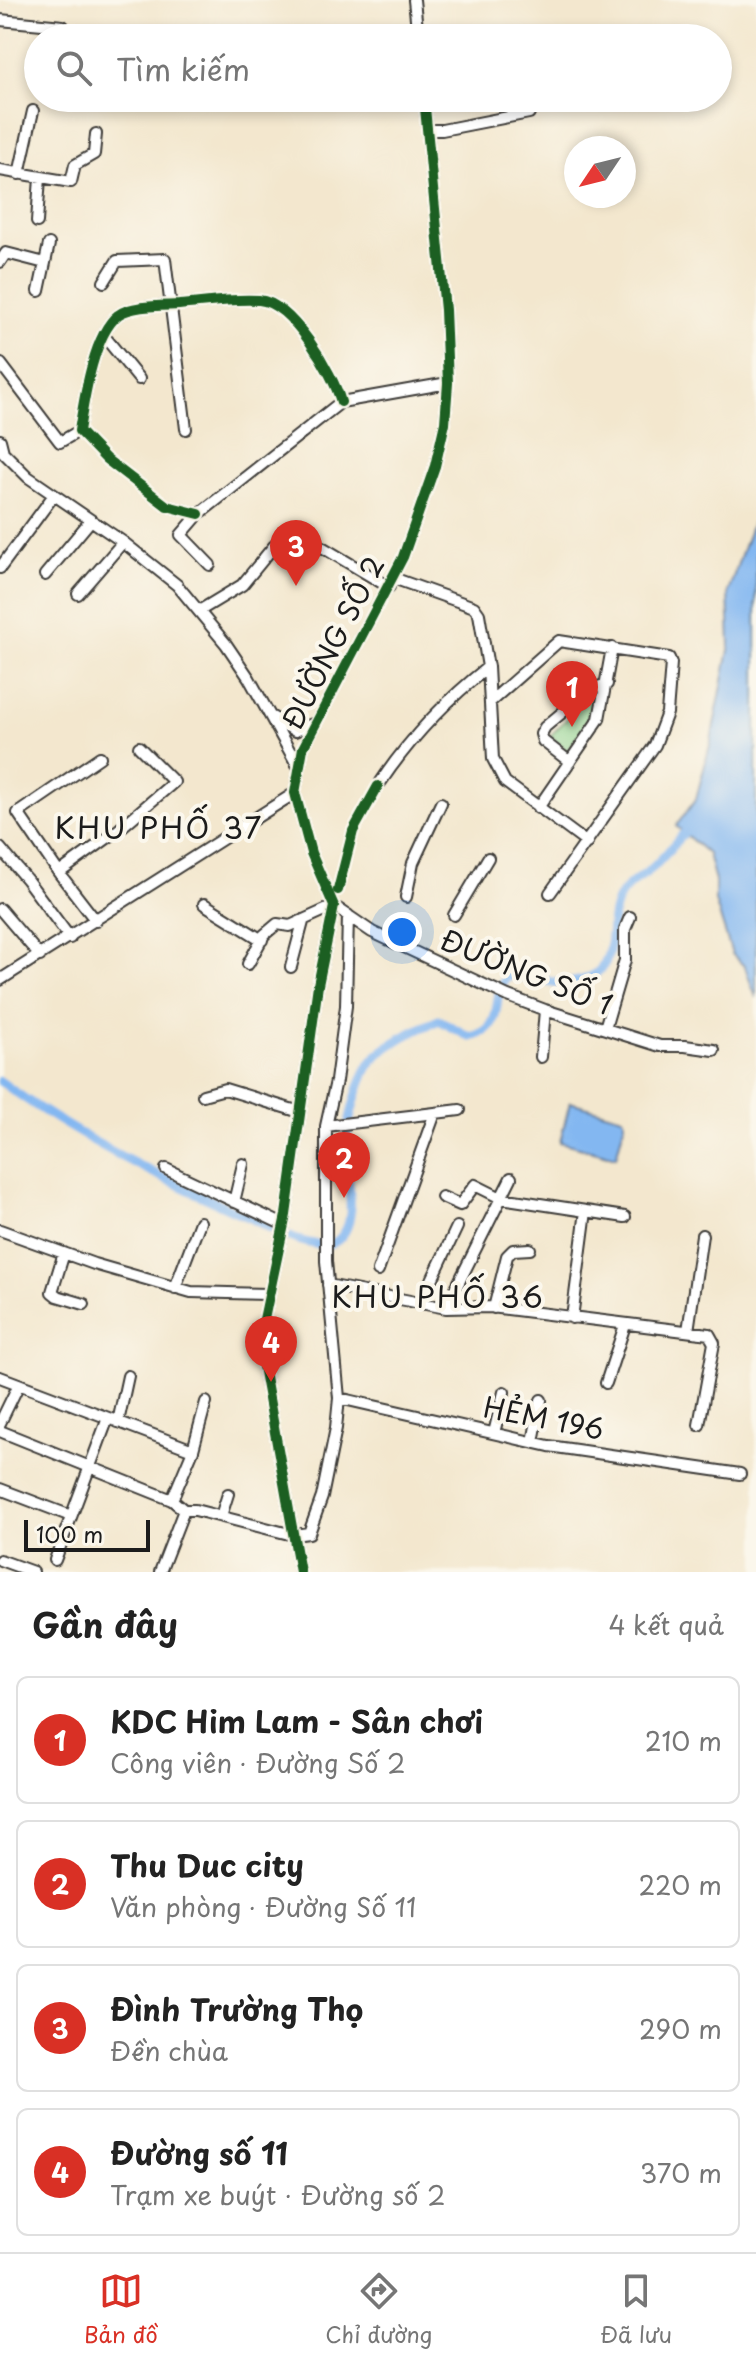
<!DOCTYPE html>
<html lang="vi">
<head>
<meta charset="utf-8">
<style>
	body { margin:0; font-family:"Playpen Sans",sans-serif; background:#f2f2f2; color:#222 }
	.compass { position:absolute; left:564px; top:136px; width:72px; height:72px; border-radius:50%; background:#fff; box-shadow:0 4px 12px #0003; rotate:235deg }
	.scale { position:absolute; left:24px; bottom:20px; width:126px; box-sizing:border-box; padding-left:8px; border:4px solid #1c1c1c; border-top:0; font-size:22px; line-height:28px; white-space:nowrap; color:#1c1c1c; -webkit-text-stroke:6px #fbf7ec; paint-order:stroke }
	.you { position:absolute; left:402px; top:932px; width:28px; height:28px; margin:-20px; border:6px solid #fff; border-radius:50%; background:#1a73e8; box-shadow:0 0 0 12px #1a73e833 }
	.badge { display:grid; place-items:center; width:52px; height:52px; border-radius:50%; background:#d93025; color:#fff; font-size:26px; font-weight:700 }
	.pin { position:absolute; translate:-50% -66px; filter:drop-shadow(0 2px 4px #0008) }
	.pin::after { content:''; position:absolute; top:42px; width:28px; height:24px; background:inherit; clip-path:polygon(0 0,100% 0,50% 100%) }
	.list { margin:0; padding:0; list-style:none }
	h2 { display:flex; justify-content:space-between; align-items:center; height:104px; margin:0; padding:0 32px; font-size:34px }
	h2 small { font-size:26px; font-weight:400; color:#767676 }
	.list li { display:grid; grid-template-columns:52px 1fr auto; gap:24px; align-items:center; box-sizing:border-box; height:128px; margin:0 16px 16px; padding:0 16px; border:2px solid #e0e0e0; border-radius:12px }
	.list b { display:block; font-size:30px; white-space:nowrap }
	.list p { margin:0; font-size:26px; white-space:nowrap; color:#767676 }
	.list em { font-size:26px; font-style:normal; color:#767676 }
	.icon { flex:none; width:44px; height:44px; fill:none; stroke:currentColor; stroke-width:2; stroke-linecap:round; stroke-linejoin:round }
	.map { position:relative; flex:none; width:756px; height:1572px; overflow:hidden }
	.search { position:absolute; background:#fff; box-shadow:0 4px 12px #0003; left:24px; right:24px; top:24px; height:88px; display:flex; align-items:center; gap:20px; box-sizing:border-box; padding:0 28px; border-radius:44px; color:#767676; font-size:30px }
	.sheet { height:680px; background:#fff }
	nav { display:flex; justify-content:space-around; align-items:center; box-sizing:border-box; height:112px; border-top:2px solid #e0e0e0; background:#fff; font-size:22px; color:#767676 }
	nav a { display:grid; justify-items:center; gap:4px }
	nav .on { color:#d93025 }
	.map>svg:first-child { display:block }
	.green { fill:#89d08a; stroke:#527653; stroke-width:2 }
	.water { fill:#83b7f1; stroke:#506a86; stroke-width:2 }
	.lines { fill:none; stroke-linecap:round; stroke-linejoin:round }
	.canal { stroke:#83b7f1; stroke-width:9 }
	.minor-casing { stroke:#3c3a37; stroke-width:14 }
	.minor { stroke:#fff; stroke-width:10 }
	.cycleway-casing { stroke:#fbf7ec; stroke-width:15 }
	.cycleway { stroke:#1b5e20; stroke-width:10 }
	.labels { text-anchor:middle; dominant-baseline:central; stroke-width:8; stroke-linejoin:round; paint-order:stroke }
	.street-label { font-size:28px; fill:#1c1c1c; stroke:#fbf7ec }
	.neighbourhood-label { font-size:30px; letter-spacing:2px; fill:#1c1c1c; stroke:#fbf7ec }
</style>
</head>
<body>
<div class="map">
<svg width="756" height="1572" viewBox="0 0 756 1572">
	<rect width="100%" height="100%" fill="#fbf7ec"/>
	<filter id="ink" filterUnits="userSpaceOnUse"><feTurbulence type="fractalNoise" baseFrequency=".0125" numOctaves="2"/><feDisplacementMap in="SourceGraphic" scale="16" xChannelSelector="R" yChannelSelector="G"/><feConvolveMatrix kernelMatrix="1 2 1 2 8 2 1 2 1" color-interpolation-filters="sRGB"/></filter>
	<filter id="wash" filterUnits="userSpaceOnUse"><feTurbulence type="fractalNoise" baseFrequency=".006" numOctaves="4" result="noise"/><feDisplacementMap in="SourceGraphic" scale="32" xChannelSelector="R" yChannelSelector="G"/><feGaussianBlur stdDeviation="1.8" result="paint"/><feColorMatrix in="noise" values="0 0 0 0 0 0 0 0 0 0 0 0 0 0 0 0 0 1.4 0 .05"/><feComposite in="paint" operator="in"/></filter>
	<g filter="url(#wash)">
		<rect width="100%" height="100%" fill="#f3e7ce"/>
		<path class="green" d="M 597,696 L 593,716 L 567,751 L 550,736 L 587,698 Z"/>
		<path class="water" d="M 756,512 L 756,998 L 745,967 L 732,954 L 715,901 L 715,881 L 708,854 L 676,826 L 696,799 L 711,741 L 730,645 L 728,592 Z
			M 570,1102 L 623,1117 L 625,1122 L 616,1157 L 560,1142 Z"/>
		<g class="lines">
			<path class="canal" d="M 0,1081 C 76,1137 160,1178 246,1216 C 266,1225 323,1260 341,1237 C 354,1222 350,1202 349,1185 C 348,1173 346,1160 346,1148 C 346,1128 359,1076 372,1061 C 385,1044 420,1028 439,1020 L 470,1037 C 508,1028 489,1000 506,977 C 529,974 552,986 574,982 C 628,972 600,925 622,893 C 630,882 641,878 651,869 C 663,859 673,845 684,833"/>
		</g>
	</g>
	<g filter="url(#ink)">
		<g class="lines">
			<g class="minor-casing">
				<path id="minor" d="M 414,0 L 418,38
					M 0,20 L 63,26
					M 427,130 L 442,130 L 529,113
					M 0,170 L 71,182 L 75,165 L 94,154 L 96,134
					M 19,174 L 33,111
					M 37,222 L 40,177
					M 0,262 L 6,253 L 45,263
					M 104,282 L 117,261 L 165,259 L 186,429
					M 39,291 L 49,244
					M 104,336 L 139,379
					M 1,364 L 60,442 L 79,431
					M 0,440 L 3,452 L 28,477 L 123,542 L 177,585 L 226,644 L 249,678 L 299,768
					M 199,514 L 167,506 L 106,459 L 79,431 C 84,400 93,335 118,315 C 132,305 161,306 179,305 C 204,303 233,298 259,300 C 292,303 333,373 341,402
					M 303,528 L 317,544 L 389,587
					M 210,565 L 181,535 L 199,514 L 341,402 L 448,383
					M 0,568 L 54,495
					M 45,575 L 91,520
					M 393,578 L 474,607 L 479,614 L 488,667 L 493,759 L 505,782 L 587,843
					M 78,594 L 123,542
					M 199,611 L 242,585 L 274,546
					M 490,702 L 559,641 L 669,658 L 671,663 L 667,713 L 655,745 L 550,893
					M 272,717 L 295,731 L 315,723
					M 570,762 L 543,741 L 541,734 L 545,727 L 589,690 L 607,684
					M 378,786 C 409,739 444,702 488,667
					M 538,808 L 599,719 L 612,648
					M 0,848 L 27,880 L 70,938
					M 59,873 L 117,831 L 174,782 L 139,747
					M 406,897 L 413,863 L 441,803
					M 204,904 L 262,940
					M 0,909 L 40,956
					M 454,915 L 488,858
					M 96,921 L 59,873 L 18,813 L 100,757
					M 248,964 L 264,935 L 277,924 L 290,926 L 334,906 L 372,932 L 508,996 L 545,1010 L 660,1046 L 685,1046 L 714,1050
					M 291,967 L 303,922
					M 0,980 L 295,793
					M 605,1028 L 625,960 L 625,929 L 630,917
					M 541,1057 L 545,1010
					M 203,1095 L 225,1089 L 300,1112
					M 326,1126 L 460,1110
					M 166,1169 L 284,1225
					M 442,1197 L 460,1205 L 475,1185 L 501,1198 L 625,1217
					M 234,1202 L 243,1164
					M 0,1230 L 94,1264 L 191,1292 L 268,1294
					M 64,1253 L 52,1292 L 57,1296 L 84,1304
					M 378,1271 L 435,1113
					M 328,1285 L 446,1308 L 491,1307 L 709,1334 L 714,1343 L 699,1425
					M 175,1288 L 200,1222
					M 421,1303 L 457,1227
					M 446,1308 L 511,1178
					M 494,1308 L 507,1256 L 513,1250 L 530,1249
					M 572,1318 L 586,1211
					M 688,1331 L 702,1235
					M 0,1377 L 193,1450
					M 606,1383 L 625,1325
					M 339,1398 L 549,1446 L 740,1474
					M 118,1422 L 128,1376
					M 0,1423 L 19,1384
					M 0,1431 L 172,1500 L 184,1510
					M 494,1433 L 504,1392
					M 533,1442 L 541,1400
					M 0,1489 L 71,1516
					M 172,1500 L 193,1450 L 206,1402
					M 184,1510 L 195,1510 L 293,1535 L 309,1533 L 322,1497 L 336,1428 L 339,1398 L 326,1261 L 326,1126 L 336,1081 L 346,1006 L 348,915
					M 221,1516 L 228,1494
					M 0,1560 L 33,1572
					M 55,1560 L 108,1418
					M 160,1572 L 184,1510
					M 300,1572 L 259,1343 L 286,1215 L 318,985 L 334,906 L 311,853 L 295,793 L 303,748 L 403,557 L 435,466 L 445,423 L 448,383 L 445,310 L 424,98"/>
			</g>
			<use href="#minor" class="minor"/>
			<g class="cycleway-casing">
				<path id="cycleway" d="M 199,514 L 167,506 L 106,459 L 79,431 C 84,400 93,335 118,315 C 132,305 161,306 179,305 C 204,303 233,298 259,300 C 292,303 333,373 341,402
					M 338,890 L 353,831 L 378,786
					M 300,1572 L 259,1343 L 286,1215 L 318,985 L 334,906 L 311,853 L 295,793 L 303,748 L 403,557 L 435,466 L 445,423 L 448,383 L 445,310 L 424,98"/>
			</g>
			<use href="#cycleway" class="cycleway"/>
		</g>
	</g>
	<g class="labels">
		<g class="street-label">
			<text transform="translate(332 642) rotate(-63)">ĐƯỜNG SỐ 2</text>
			<text transform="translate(527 971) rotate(22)">ĐƯỜNG SỐ 1</text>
			<text transform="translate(544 1417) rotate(11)">HẺM 196</text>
		</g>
		<g class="neighbourhood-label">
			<text x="159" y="826">KHU PHỐ 37</text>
			<text x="438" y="1295">KHU PHỐ 36</text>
		</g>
	</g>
</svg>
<svg class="compass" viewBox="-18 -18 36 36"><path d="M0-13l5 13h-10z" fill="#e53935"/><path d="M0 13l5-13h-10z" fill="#767676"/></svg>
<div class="scale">100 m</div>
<div class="you"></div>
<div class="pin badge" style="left:572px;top:727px">1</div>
<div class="pin badge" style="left:344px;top:1198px">2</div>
<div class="pin badge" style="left:296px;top:586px">3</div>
<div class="pin badge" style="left:271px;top:1382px">4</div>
<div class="search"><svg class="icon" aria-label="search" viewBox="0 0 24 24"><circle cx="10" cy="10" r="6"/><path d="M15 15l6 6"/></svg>Tìm kiếm</div>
</div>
<section class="sheet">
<h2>Gần đây<small>4 kết quả</small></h2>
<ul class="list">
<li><span class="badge">1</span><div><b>KDC Him Lam - Sân chơi</b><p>Công viên · Đường Số 2</p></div><em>210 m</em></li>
<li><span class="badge">2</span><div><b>Thu Duc city</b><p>Văn phòng · Đường Số 11</p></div><em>220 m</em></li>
<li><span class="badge">3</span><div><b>Đình Trường Thọ</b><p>Đền chùa</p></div><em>290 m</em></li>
<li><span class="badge">4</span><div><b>Đường số 11</b><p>Trạm xe buýt · Đường số 2</p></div><em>370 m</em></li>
</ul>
</section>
<nav>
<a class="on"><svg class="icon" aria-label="map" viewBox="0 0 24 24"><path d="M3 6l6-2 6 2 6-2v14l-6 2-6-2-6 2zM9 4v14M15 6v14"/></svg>Bản đồ</a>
<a><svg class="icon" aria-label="directions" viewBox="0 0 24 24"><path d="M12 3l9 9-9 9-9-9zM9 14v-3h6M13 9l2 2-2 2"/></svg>Chỉ đường</a>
<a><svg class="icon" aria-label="saved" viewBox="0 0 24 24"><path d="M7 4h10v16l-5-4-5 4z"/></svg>Đã lưu</a>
</nav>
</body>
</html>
